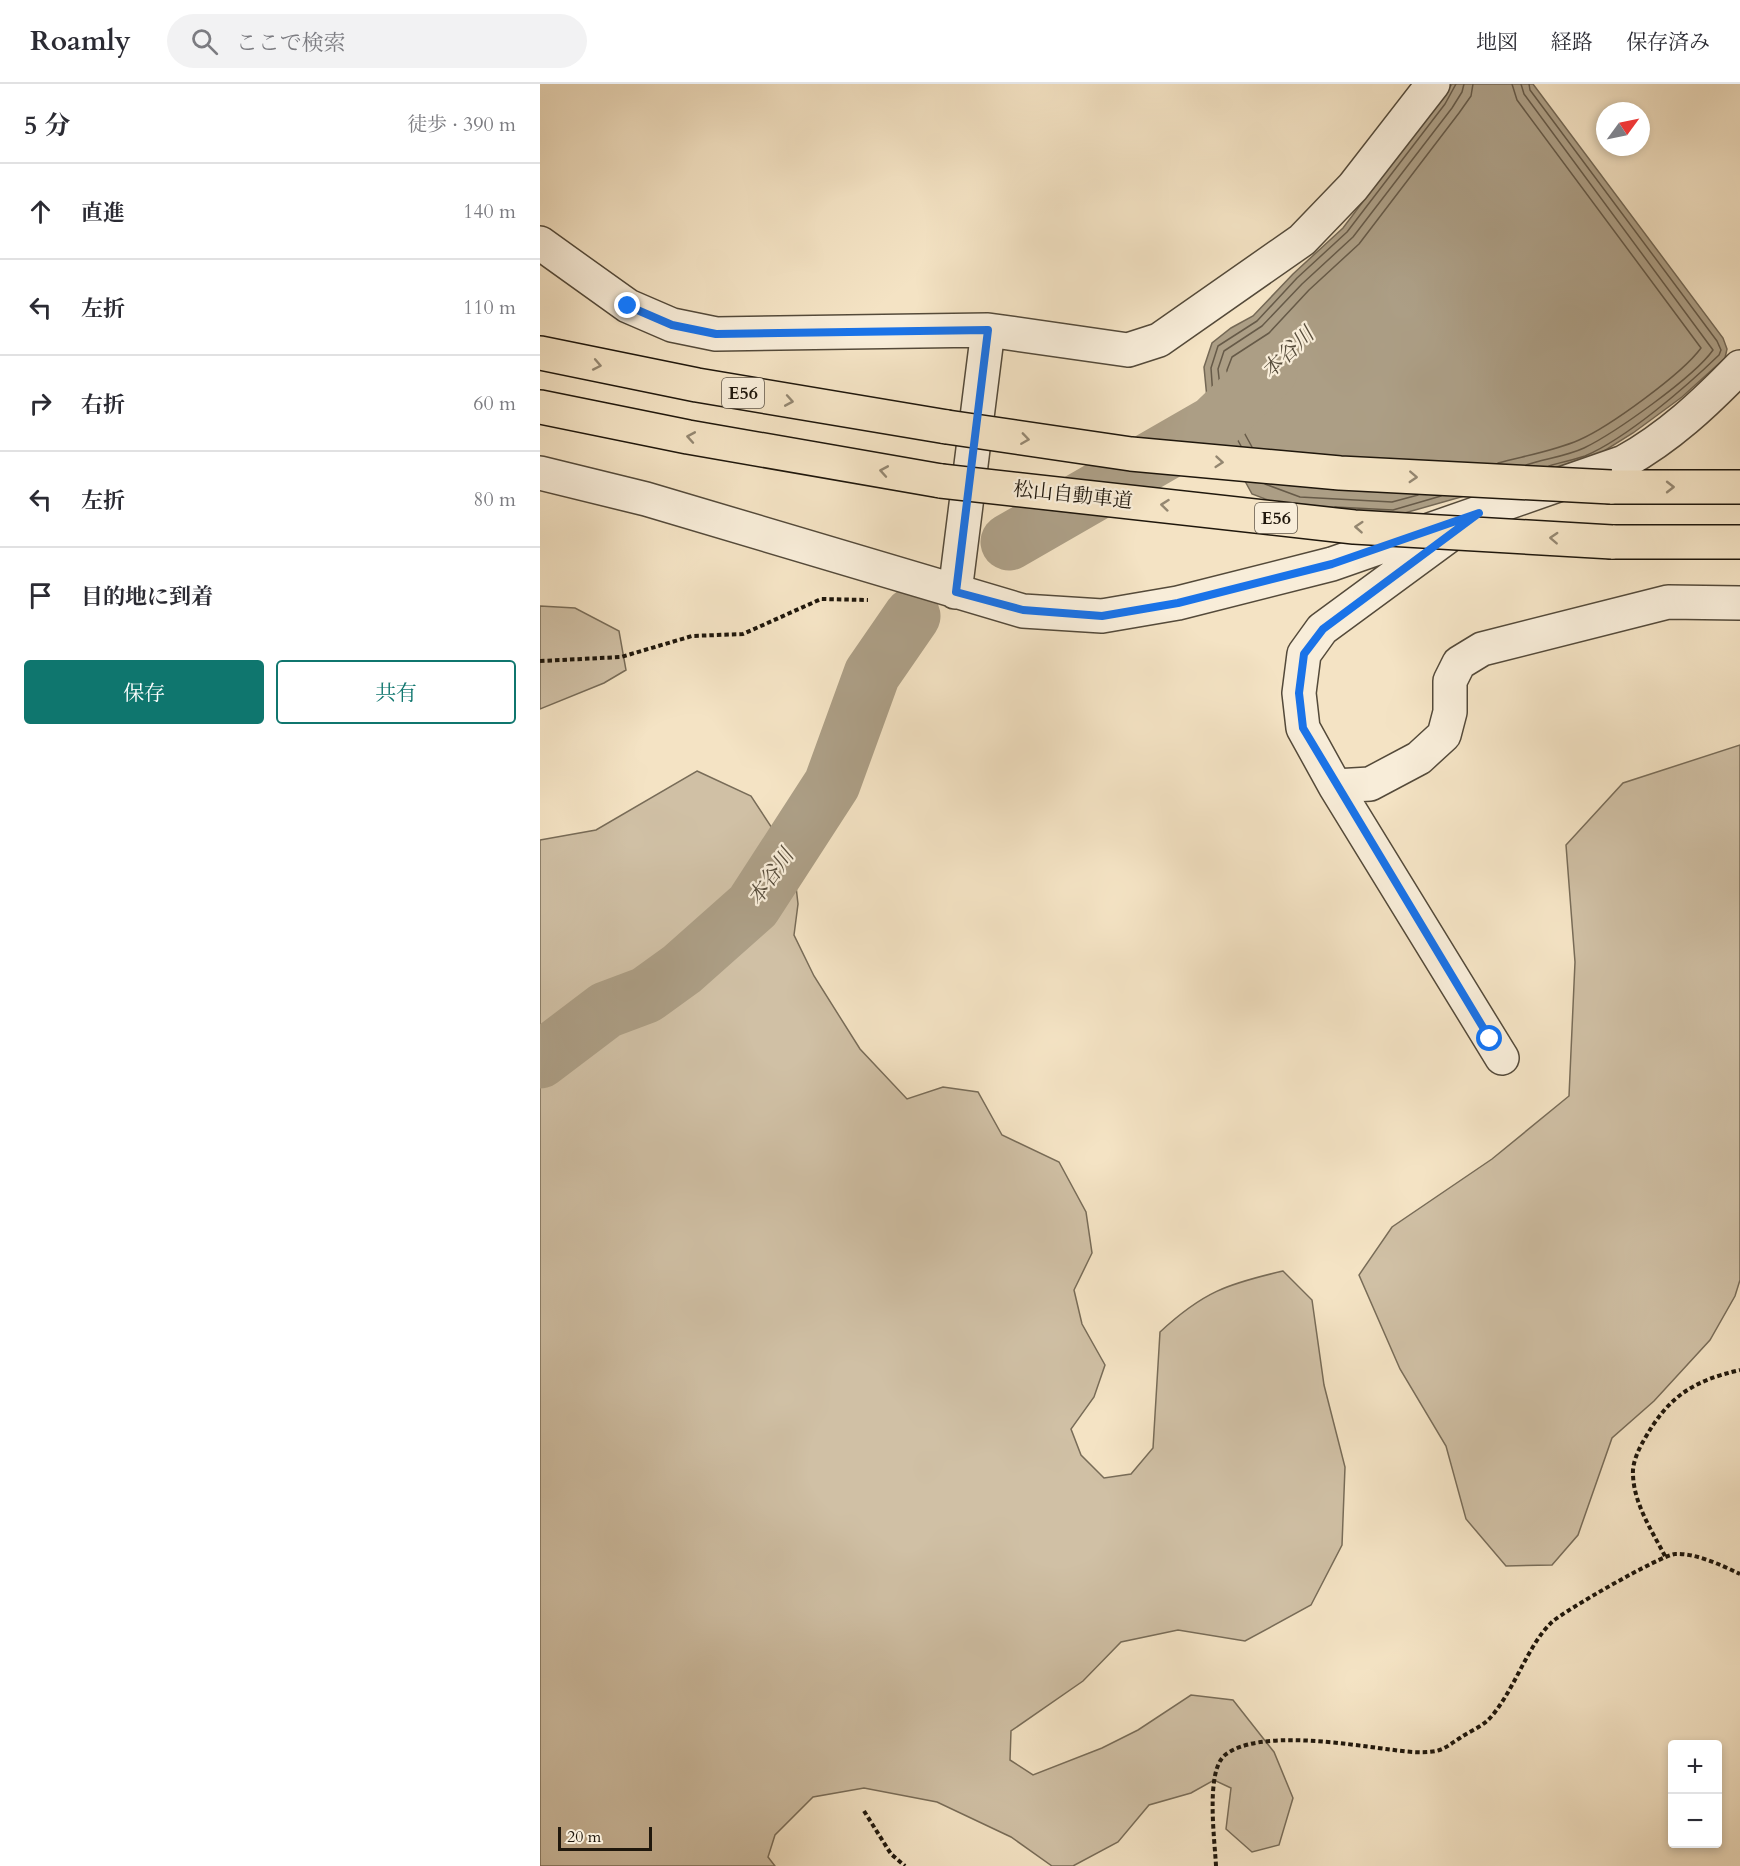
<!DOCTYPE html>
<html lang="ja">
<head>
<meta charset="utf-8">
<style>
	body { margin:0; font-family:Cardo,"Noto Serif JP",serif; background:#f2f2f3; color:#2b2b33 }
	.controls { position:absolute; right:18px; bottom:18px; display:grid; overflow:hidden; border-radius:6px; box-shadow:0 3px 9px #0003 }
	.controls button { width:54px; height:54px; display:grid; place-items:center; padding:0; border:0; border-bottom:2px solid #e1e1e2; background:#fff; color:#2b2b33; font:30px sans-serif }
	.compass { position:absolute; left:1056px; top:18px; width:54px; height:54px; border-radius:50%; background:#fff; box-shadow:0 3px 9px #0003; rotate:57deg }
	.scale { position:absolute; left:18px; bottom:15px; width:94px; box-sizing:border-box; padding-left:6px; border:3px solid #1f170c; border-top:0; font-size:16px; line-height:21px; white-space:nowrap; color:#1f170c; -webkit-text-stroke:4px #f8edd9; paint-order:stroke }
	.stop { position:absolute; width:18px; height:18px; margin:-14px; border:4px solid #1a73e8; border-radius:50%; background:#fff }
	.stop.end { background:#1a73e8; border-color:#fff; box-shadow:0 2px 6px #0008 }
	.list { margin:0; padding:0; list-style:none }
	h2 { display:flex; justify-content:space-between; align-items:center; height:78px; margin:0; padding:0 24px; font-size:26px }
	h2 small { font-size:20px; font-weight:400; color:#7c7c81 }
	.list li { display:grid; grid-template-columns:39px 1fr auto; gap:18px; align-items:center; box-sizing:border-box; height:96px; padding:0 24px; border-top:2px solid #e1e1e2 }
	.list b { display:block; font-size:22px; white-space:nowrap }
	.list em { font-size:20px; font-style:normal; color:#7c7c81 }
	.actions { display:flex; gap:12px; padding:18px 24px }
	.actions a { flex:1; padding:14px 0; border:2px solid #0f766e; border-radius:6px; text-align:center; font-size:21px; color:#0f766e }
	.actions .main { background:#0f766e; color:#fff }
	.icon { flex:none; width:33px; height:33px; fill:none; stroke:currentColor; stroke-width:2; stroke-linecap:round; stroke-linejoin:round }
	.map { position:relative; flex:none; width:1200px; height:1782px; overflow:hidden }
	header { display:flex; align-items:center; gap:36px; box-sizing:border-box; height:84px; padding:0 30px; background:#fff; border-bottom:2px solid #e1e1e2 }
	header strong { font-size:28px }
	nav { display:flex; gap:33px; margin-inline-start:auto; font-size:21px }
	.search { width:420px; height:54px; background:#f2f2f3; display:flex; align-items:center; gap:15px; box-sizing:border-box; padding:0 21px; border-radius:33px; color:#7c7c81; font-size:22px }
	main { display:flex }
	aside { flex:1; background:#fff }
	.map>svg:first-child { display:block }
	.green { fill:#d0c0a5; stroke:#786c58; stroke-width:1.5 }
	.water { fill:#ac9e85; stroke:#746855; stroke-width:1.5 }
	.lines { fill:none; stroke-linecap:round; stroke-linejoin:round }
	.shore { stroke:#665a48; stroke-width:1.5 }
	.river { stroke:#ac9e85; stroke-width:57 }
	.minor-casing { stroke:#544a3a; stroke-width:36 }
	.motorway-casing { stroke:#1f170c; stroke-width:36 }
	.path { stroke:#1f170c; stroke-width:4; stroke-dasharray:4.5 3; stroke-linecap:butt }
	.minor { stroke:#f8edd9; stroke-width:33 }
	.motorway { stroke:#f4e3c4; stroke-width:33 }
	.motorway-bridge-casing { stroke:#1f170c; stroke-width:36; stroke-linecap:butt }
	.motorway-bridge { stroke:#f4e3c4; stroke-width:33 }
	.oneway { stroke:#948771 }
	.route { stroke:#1a73e8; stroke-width:8 }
	.labels { text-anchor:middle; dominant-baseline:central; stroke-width:4.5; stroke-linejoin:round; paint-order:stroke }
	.shield { fill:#f8edd9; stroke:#60574a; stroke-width:1.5 }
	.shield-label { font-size:18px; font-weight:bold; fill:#1f170c }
	.street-label { font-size:20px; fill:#1f170c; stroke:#f8edd9 }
	.water-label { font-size:21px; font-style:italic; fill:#574d3c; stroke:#f8edd9 }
</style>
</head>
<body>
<header>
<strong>Roamly</strong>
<div class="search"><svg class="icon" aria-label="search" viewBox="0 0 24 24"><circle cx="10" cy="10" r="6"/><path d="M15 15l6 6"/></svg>ここで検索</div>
<nav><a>地図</a><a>経路</a><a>保存済み</a></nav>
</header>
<main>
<aside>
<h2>5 分<small>徒歩 · 390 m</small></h2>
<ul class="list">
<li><svg class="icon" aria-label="ahead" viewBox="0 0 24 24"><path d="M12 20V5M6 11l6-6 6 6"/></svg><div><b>直進</b></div><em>140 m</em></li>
<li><svg class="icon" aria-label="left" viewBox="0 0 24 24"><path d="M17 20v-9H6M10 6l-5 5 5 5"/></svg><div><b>左折</b></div><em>110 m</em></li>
<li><svg class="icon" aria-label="right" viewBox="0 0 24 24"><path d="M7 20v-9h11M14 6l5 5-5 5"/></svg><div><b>右折</b></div><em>60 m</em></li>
<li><svg class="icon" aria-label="left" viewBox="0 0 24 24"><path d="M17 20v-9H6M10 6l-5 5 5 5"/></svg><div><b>左折</b></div><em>80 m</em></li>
<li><svg class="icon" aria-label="arrive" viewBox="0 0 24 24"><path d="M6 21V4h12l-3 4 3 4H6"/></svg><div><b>目的地に到着</b></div></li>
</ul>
<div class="actions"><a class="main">保存</a><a>共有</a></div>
</aside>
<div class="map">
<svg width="1200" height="1782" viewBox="0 0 1200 1782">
	<rect width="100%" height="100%" fill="#f4e3c4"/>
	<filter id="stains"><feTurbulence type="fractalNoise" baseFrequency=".00333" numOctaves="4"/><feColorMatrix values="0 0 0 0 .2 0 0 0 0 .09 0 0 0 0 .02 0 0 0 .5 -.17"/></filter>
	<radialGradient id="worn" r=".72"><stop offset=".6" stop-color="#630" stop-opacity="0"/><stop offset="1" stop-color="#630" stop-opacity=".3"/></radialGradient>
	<path class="green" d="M 0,522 L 35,524 L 79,547 L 86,586 L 64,599 L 0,625 Z
		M 1200,661 L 1200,1196 L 1195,1212 L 1170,1256 L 1114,1317 L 1072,1354 L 1038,1451 L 1012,1481 L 966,1482 L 926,1435 L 906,1362 L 860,1285 L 819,1191 L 852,1143 L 952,1075 L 1029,1012 L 1035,878 L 1026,761 L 1083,699 Z
		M 157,687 L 211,712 L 253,776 L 258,820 L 254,851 L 274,892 L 320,965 L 367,1015 L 403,1003 L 438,1008 L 462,1051 L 519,1078 L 546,1128 L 552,1169 L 534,1206 L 542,1240 L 565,1281 L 554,1313 L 531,1345 L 541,1371 L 564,1394 L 591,1390 L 613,1364 L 620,1248 C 663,1208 687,1200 743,1187 L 772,1216 L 784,1301 L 805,1383 L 802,1461 L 771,1521 L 705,1557 L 638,1546 L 581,1558 L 543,1597 L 471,1647 L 470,1676 L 493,1691 L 562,1664 L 598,1646 L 651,1611 L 693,1616 L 734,1668 L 753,1714 L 739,1761 L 712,1768 L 686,1745 L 691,1704 L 674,1696 L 651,1709 L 609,1721 L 578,1758 L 533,1782 L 512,1782 L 471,1753 L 397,1718 L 324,1704 L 273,1713 L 235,1751 L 228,1773 L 235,1782 L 0,1782 L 0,756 L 56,746 Z"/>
	<path class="water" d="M 912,0 L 993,0 L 1183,254 L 1187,265 L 1185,274 L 1142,313 L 1093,349 L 1048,377 L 854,432 L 757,427 L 712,410 L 674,340 L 667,314 L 664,283 L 672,259 L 691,244 L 713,232 L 753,190 L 803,144 Z"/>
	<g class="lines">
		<path class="shore" d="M 981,0 L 984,10 L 1173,266 C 1154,293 1075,349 1044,364 C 1027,372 1004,375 986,381
			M 989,0 L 990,6 L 1177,257 L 1181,266 L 1179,271 C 1146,303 1087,354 1045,372 C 1034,376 1021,378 1009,382
			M 692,361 L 679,338 L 673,313 L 671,284 L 678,262 L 717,237 L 757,194 L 807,148 L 905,20 L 916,0
			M 701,362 L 686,335 L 681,312 L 678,285 L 684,267 L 722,242 L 762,200 L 813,153 L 912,24 L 922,8 L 924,0
			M 712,363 L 695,332 L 689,311 L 687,286 L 692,273 L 729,249 L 769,206 L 819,160 L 919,29 L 931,12 L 933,0
			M 958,379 C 984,372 1014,367 1039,356 C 1069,343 1142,290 1161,264 L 977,16 L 972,0
			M 725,400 L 760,413 L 852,418 L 878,411
			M 795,423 L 853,426 L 901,412"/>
		<path class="river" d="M 469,458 L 674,340 L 729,287
			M 0,976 L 66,926 L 106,911 L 142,885 L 213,822 L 292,700 L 332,590 L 372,532"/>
		<g class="minor-casing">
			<path id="minor" d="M 0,159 L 88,222 L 132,241 L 176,250 L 448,246 L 588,266 L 619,256 L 762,156 L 813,103 L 893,0
				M 0,389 L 106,415 L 483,527 L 562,532 L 638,519 L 792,480 L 1084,378 C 1129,353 1164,320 1200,283
				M 914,448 L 782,545 L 764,570 L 759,609 L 763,644 L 795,702 L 830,700 L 879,674 L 904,651 L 910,628 L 910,597 L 919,579 L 942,565 L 1128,518 L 1200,519
				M 415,508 L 448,246
				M 795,702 L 962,974"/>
		</g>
		<g class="motorway-casing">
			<path id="motorway" d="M 0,269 L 157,301 L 407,343
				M 0,323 L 148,353 L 401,397
				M 1071,403 L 1200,403
				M 1072,458 L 1200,458"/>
		</g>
		<path class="path" d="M 0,577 L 81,573 L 152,552 L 203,550 L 281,515 L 328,516
			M 1125,1472 C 1112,1447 1094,1420 1093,1391 C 1092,1380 1098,1366 1104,1356 C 1128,1313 1152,1297 1200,1286
			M 324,1727 L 351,1770 L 365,1782
			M 676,1782 C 675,1758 665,1687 685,1671 C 718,1645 806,1660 846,1665 C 862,1667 880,1670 896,1667 C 905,1665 912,1659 920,1654 C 928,1648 939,1644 947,1637 C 972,1613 987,1561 1012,1538 C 1024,1527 1121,1471 1135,1470 C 1156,1469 1181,1481 1200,1490"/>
		<use href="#minor" class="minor"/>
		<use href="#motorway" class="motorway"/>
		<g class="motorway-bridge-casing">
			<path id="motorway-bridge" d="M 407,343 L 591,370 L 800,389 L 1071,403
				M 401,397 L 814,443 L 1072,458"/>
		</g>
		<use href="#motorway-bridge" class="motorway-bridge"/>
	</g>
	<defs><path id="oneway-chevron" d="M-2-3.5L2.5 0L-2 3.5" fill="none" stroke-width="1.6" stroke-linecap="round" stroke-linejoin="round" transform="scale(1.5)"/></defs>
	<g class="oneway">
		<use href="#oneway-chevron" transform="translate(57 281) rotate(11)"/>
		<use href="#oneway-chevron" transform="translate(249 317) rotate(10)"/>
		<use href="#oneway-chevron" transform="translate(151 353) rotate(-170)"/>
		<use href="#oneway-chevron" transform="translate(485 355) rotate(8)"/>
		<use href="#oneway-chevron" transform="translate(679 378) rotate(5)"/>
		<use href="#oneway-chevron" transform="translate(344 387) rotate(-170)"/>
		<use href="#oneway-chevron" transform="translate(873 393) rotate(3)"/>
		<use href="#oneway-chevron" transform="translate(1130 403)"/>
		<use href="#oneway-chevron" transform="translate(625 421) rotate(-174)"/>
		<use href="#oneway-chevron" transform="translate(819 443) rotate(-176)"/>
		<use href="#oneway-chevron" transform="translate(1014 454) rotate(-177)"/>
	</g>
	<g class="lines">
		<path class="route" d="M 88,222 L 132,241 L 176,250 L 448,246 L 416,508 L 483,526 L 562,532 L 638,519 L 792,480 L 939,429 L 783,545 L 764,570 L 759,609 L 763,644 L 950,955"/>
	</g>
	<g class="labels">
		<g class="shield">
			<rect x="182" y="294" width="42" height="30" rx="4.5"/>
			<rect x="715" y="419" width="42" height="30" rx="4.5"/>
		</g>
		<g class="shield-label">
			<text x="203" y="309">E56</text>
			<text x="736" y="434">E56</text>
		</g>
		<g class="street-label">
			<text transform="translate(533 411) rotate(6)">松山自動車道</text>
		</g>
		<g class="water-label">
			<text transform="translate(748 269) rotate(-44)">本谷川</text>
			<text transform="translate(231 793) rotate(-55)">本谷川</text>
		</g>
	</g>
	<rect width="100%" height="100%" filter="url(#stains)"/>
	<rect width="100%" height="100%" fill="url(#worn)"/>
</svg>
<div class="controls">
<button>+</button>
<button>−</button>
</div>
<svg class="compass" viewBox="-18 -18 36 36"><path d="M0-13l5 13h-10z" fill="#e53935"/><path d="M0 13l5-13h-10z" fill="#7c7c81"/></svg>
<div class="scale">20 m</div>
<div class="stop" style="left:950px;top:955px"></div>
<div class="stop end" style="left:88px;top:222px"></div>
</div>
</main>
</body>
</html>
